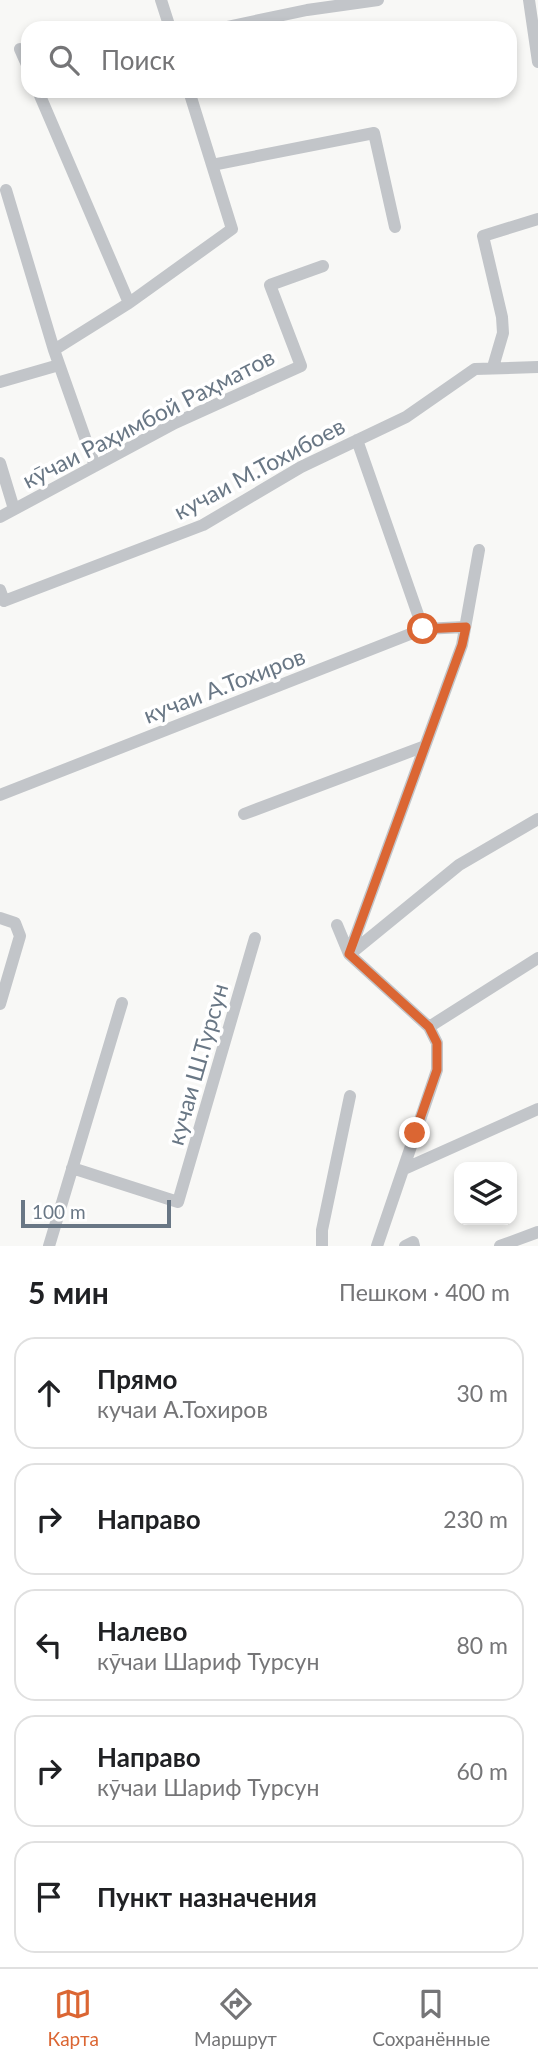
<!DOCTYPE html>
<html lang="ru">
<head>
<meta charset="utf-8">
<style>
	body { margin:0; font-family:Lato,sans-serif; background:#f6f6f6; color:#202124 }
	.controls { position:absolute; right:21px; bottom:21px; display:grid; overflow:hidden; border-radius:14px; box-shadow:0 4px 10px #0003 }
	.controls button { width:63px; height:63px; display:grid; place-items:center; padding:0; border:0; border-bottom:2px solid #e0e0e0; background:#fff; color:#202124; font:35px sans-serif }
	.scale { position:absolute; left:21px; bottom:18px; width:150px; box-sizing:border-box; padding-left:7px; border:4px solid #697785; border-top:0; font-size:19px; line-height:24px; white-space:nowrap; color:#697785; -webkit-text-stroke:5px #fff; paint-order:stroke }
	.stop { position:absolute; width:21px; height:21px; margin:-16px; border:5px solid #db6633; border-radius:50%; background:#fff }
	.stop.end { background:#db6633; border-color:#fff; box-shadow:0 2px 7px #0008 }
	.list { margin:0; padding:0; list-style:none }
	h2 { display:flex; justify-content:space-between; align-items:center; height:91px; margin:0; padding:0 28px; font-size:30px }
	h2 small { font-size:23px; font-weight:400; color:#757577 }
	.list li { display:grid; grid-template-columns:46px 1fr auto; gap:21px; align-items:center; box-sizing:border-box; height:112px; margin:0 14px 14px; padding:0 14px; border:2px solid #e0e0e0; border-radius:21px }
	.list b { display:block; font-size:26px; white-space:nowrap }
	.list p { margin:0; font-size:23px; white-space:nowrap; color:#757577 }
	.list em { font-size:23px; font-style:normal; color:#757577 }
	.icon { flex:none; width:38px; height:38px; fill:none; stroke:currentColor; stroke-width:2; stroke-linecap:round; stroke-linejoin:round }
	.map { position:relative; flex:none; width:538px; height:1246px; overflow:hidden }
	.search { position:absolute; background:#fff; box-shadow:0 4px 10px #0003; left:21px; right:21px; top:21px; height:77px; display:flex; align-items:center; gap:18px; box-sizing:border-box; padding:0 24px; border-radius:21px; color:#757577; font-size:26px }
	.sheet { height:721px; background:#fff }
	nav { display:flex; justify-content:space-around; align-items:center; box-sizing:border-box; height:98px; border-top:2px solid #e0e0e0; background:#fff; font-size:19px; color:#757577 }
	nav a { display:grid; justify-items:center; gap:4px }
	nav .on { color:#db6633 }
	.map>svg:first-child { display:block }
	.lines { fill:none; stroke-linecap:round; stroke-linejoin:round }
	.minor { stroke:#c2c5c9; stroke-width:12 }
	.route { stroke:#db6633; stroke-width:9 }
	.labels { text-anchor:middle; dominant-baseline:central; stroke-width:7; stroke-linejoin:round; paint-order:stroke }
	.street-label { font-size:23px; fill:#697785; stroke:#fff }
</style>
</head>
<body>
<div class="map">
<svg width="538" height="1246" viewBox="0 0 538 1246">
	<rect width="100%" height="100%" fill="#f8f8f6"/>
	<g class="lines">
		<path class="minor" d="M 161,0 L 170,28
			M 529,0 L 538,62
			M 222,28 L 307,10 L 378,0
			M 20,49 L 28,67
			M 38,91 L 129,303 L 54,350 L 95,466
			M 212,165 L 374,133 L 395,227
			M 6,190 L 54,350
			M 129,303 L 232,229 L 189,91
			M 493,367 L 503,333 L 502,317 L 483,236 L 538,219
			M 0,382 L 59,365
			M 357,440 L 423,629
			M 0,463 L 14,509
			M 0,517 L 175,423 L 301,366 L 270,285 L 323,266
			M 0,590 L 4,601 L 203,525 L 301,467 L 406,417 L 475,369 L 538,367
			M 0,795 L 423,629 L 465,627
			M 244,814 L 425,746
			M 0,918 L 15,923 L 20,936 L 0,1004
			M 337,925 L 349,954 L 429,1027 L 437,1043 L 437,1070 L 377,1246
			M 349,954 L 462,645 L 479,550
			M 350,954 L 459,865 L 538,819
			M 429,1027 L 538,958
			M 72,1168 L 178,1202 L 255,938
			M 404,1169 L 538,1109
			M 49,1246 L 122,1003
			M 322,1246 L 322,1230 L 350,1096
			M 405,1246 L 413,1242 L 414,1246
			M 500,1246 L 538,1232"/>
	</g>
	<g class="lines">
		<path class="route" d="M 415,1133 L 437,1070 L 437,1043 L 429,1027 L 349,954 L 462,645 L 466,627 L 423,629"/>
	</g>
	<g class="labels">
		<g class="street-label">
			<text transform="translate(148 418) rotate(-27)">кӯчаи Раҳимбой Раҳматов</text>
			<text transform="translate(259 468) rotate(-28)">кучаи М.Тохибоев</text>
			<text transform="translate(224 685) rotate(-21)">кучаи А.Тохиров</text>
			<text transform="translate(197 1064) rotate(-74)">кучаи Ш.Турсун</text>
		</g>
	</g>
</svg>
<div class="controls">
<button><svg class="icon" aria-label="layers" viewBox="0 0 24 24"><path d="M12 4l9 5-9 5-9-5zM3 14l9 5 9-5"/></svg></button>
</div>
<div class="scale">100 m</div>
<div class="stop" style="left:423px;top:629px"></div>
<div class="stop end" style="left:415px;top:1133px"></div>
<div class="search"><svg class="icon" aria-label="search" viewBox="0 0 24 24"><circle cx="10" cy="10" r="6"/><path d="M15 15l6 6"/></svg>Поиск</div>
</div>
<section class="sheet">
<h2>5 мин<small>Пешком · 400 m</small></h2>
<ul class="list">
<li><svg class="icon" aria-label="ahead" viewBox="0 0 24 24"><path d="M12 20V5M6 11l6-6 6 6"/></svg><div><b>Прямо</b><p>кучаи А.Тохиров</p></div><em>30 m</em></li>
<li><svg class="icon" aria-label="right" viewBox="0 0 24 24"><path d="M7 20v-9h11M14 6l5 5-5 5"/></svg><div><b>Направо</b></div><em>230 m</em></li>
<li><svg class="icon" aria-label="left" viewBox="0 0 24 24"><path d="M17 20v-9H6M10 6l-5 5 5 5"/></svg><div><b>Налево</b><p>кӯчаи Шариф Турсун</p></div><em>80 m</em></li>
<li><svg class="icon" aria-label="right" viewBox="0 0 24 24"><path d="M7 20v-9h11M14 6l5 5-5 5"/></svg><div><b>Направо</b><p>кӯчаи Шариф Турсун</p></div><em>60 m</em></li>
<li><svg class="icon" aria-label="arrive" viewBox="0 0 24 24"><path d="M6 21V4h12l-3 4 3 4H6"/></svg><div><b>Пункт назначения</b></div></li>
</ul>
</section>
<nav>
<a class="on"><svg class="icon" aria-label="map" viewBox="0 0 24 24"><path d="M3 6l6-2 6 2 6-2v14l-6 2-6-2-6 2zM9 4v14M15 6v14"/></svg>Карта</a>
<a><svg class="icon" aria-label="directions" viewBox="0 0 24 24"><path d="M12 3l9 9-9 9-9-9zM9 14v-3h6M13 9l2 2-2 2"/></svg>Маршрут</a>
<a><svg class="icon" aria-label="saved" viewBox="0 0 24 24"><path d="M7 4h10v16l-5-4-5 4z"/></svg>Сохранённые</a>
</nav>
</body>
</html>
